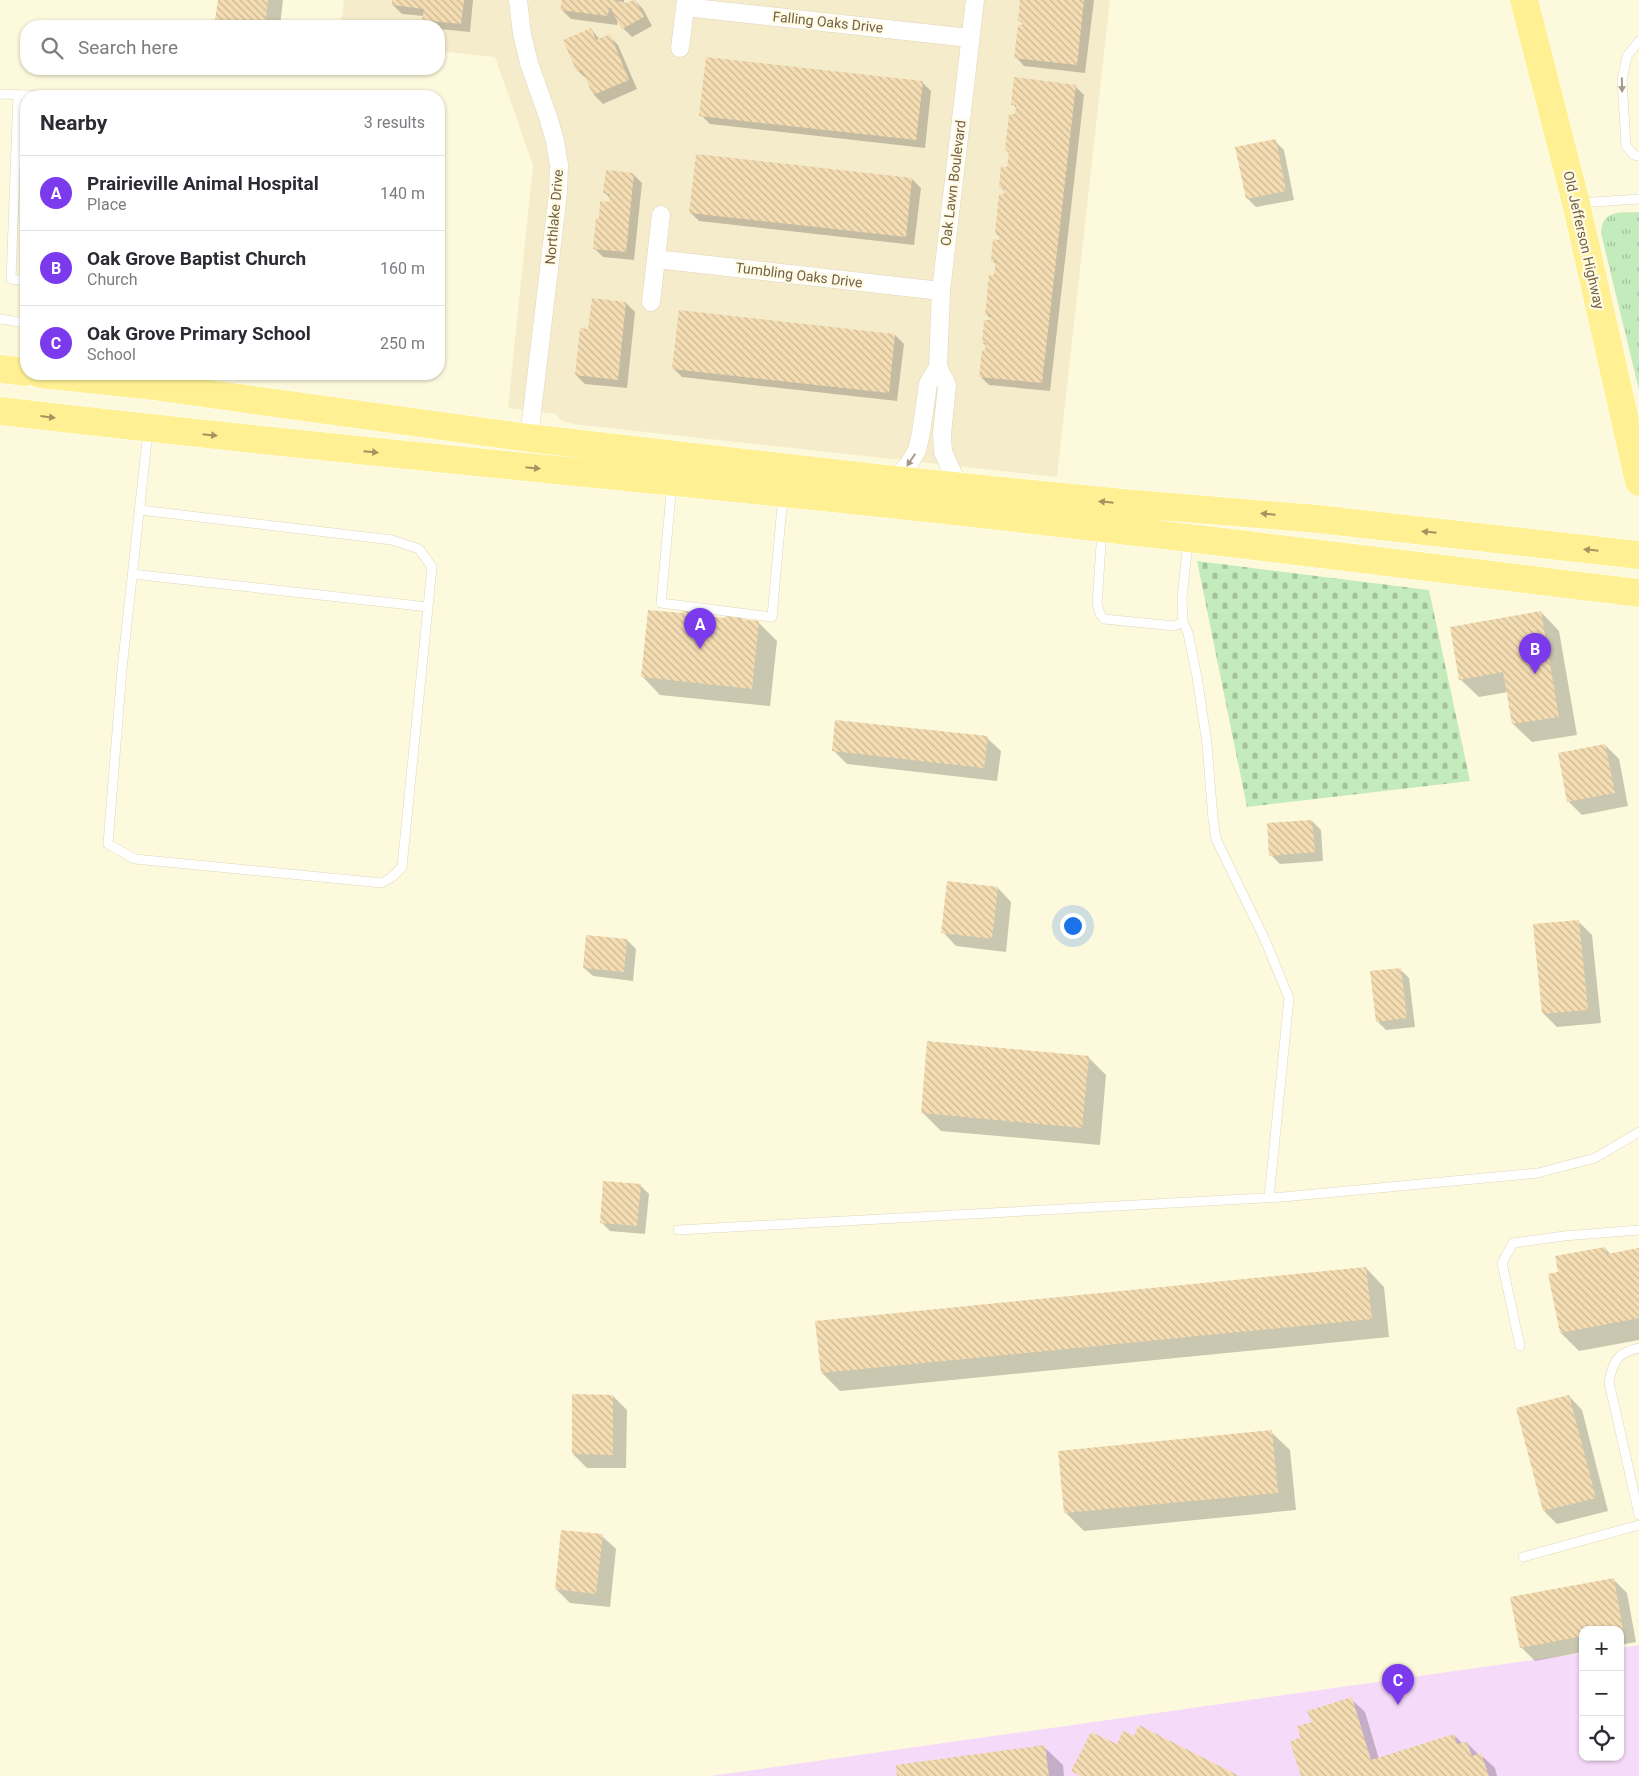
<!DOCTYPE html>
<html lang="en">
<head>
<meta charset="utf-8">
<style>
	body { margin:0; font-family:Roboto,sans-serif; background:#f7f7f7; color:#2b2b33 }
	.controls { position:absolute; right:15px; bottom:15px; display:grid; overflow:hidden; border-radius:10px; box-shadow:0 1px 4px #0004 }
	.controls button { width:45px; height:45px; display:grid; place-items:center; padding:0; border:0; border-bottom:1px solid #e1e1e2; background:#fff; color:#2b2b33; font:25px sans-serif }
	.you { position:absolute; left:1072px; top:925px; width:18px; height:18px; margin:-12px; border:4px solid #fff; border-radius:50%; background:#1a73e8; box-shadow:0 0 0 8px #1a73e833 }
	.badge { display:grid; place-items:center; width:32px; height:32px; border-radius:50%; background:#7c3aed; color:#fff; font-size:16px; font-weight:700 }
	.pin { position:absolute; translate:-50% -41px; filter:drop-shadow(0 1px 2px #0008) }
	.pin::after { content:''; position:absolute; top:26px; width:18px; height:15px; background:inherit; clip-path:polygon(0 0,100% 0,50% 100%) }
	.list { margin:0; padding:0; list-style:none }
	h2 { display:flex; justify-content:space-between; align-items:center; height:65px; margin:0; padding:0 20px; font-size:21px }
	h2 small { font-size:16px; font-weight:400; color:#7c7c81 }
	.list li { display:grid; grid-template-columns:32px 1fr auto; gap:15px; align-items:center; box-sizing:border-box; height:75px; padding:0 20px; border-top:1px solid #e1e1e2 }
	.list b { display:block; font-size:19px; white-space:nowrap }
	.list p { margin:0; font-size:16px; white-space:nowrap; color:#7c7c81 }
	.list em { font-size:16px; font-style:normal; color:#7c7c81 }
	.icon { flex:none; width:28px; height:28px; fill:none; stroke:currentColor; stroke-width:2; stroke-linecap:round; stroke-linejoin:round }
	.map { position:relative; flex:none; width:1639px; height:1776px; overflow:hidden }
	.search { position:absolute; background:#fff; box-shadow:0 1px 4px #0004; left:20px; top:20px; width:425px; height:55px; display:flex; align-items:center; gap:12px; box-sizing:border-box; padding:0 18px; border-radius:20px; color:#7c7c81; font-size:19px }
	.panel { position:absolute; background:#fff; box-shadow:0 1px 4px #0004; left:20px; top:90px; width:425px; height:290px; border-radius:20px }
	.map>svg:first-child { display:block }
	.residential { fill:#f5eccb }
	.education { fill:#f6daf9 }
	.cemetery { fill:url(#cemetery-stones) }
	.park { fill:url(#park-tufts) }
	.shadow { fill:#0003 }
	.building { fill:url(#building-back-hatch) }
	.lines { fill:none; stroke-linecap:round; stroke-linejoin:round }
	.lane-casing { stroke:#e1d6b9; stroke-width:10 }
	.street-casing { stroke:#e1d6b9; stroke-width:19 }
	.primary-casing { stroke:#fff; stroke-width:29 }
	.lane { stroke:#fff; stroke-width:9 }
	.street { stroke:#fff; stroke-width:18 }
	.primary { stroke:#fff193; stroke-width:28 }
	.oneway { fill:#a59886 }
	.oneway2 { fill:#a59360 }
	.labels { text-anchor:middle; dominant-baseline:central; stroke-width:4.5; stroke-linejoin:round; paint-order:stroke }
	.street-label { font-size:14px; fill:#746145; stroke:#fffbe5 }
</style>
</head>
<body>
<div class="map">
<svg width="1639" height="1776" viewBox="0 0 1639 1776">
	<defs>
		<pattern id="cemetery-stones" width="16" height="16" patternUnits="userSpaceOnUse" patternTransform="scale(1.25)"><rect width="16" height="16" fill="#c3ebbc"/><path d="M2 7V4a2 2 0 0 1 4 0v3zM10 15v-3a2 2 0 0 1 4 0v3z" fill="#a3c29b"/></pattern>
		<pattern id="park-tufts" width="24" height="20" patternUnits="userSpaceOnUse" patternTransform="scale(1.25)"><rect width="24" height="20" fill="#c3ebbc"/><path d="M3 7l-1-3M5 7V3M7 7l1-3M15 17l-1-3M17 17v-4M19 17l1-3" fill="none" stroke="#a3c29b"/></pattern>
		<pattern id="building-back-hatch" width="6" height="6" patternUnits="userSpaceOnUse" patternTransform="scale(1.25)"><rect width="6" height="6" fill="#f4ddb3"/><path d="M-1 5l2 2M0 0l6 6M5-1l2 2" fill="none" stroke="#cab793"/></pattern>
	</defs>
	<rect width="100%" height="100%" fill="#fdf9dd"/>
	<path class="residential" d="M 344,0 L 1110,0 L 1057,477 L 573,424 L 561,420 L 556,414 L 508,408 L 533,165 L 495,57 L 439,51 L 439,26 L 341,26 Z"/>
	<path class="education" d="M 1639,1645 L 1639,1776 L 710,1776 L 1583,1653 L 1583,1757 L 1620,1757 L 1620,1648 Z"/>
	<path class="cemetery" d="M 1197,561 L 1429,590 L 1470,781 L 1247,807 Z"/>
	<path class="park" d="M 1639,212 L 1639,390 L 1601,233 C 1602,209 1621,213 1639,212 Z"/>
	<path class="shadow" d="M 219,0 L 283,0 L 280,26 L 216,26 Z
		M 394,0 L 473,0 L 470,32 L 439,29 L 439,26 L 431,26 L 424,19 L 424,16 L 402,14 L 393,5 Z
		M 563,0 L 624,0 L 624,4 L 627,4 L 634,0 L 643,9 L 652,26 L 632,37 L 623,28 L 618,19 L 617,25 L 571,19 L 562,10 Z
		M 1021,0 L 1094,0 L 1085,73 L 1024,66 L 1016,57 L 1023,27 L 1023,24 L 1019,20 Z
		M 591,29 L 600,40 L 609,36 L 618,45 L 637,89 L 603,104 L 594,95 L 588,80 L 578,71 L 565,41 Z
		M 922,82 L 931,91 L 925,148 L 710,124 L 701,115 Z
		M 1075,86 L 1084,95 L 1050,391 L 989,385 L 980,376 L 987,347 L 983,343 L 991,319 L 986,314 L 995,277 L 997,265 L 992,260 L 1000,241 L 1000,237 L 996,233 L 1005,196 L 1005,192 L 1001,187 L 1008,169 L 1010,154 L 1006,150 L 1017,109 L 1013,104 Z
		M 1275,141 L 1284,150 L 1294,200 L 1256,207 L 1247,198 Z
		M 633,174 L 642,183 L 634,260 L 603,257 L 594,248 L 600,219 L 610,204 L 610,198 L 605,193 Z
		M 912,179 L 921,188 L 914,245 L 699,221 L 690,212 Z
		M 626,303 L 635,312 L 627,388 L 585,384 L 576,375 L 589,330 Z
		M 895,335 L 904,344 L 897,401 L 682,377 L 673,368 Z
		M 695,609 L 702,617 L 727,619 L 738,614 L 744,621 L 759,623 L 777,641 L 770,706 L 660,695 L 642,676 L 683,614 Z
		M 1541,612 L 1559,631 L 1577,735 L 1532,742 L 1513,724 L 1508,692 L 1479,697 L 1460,679 Z
		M 987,738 L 1001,751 L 997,781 L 847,764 L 833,750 Z
		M 1605,745 L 1619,759 L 1628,806 L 1582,815 L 1568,801 Z
		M 1312,821 L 1321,830 L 1323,861 L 1280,864 L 1271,855 Z
		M 998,888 L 1011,902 L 1006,952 L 956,946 L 943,932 Z
		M 1578,921 L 1592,935 L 1601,1023 L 1557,1027 L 1543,1013 Z
		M 627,940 L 636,949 L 633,981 L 593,976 L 584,968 Z
		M 1400,969 L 1409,978 L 1415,1027 L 1386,1030 L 1377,1021 Z
		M 1088,1057 L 1106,1075 L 1100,1145 L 941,1131 L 922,1112 Z
		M 640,1185 L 649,1194 L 645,1234 L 610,1231 L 601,1222 Z
		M 1605,1248 L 1611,1255 L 1639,1250 L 1639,1340 L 1579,1351 L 1561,1333 L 1560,1273 Z
		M 1366,1268 L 1384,1287 L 1389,1337 L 840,1391 L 822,1373 Z
		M 613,1396 L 627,1410 L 626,1468 L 587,1468 L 573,1454 Z
		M 1569,1396 L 1582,1410 L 1608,1511 L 1557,1524 L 1544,1511 Z
		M 1271,1432 L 1290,1450 L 1296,1510 L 1084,1531 L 1065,1512 Z
		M 602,1536 L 616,1549 L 610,1607 L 570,1603 L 556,1589 Z
		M 1613,1579 L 1627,1593 L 1636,1642 L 1620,1645 L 1620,1630 L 1583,1630 L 1583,1652 L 1535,1661 L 1521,1647 Z
		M 1351,1699 L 1365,1712 L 1379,1759 L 1454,1735 L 1463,1744 L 1467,1743 L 1479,1755 L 1481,1755 L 1495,1768 L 1497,1776 L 1303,1776 L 1302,1738 L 1313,1723 Z
		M 1044,1747 L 1063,1765 L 1064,1776 L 898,1776 Z"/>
	<path class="building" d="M 218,0 L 268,0 L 265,26 L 214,26 Z
		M 392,0 L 464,0 L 461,24 L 422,20 L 424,9 L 392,5 Z
		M 562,0 L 614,0 L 626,3 L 635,0 L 644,17 L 622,29 L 611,10 L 613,9 L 609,8 L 608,16 L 560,10 Z
		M 1020,0 L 1084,0 L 1077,65 L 1014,58 L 1018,25 L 1022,25 L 1022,21 L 1018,21 Z
		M 591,28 L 596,40 L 610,34 L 629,80 L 593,95 L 582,70 L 577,72 L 563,40 Z
		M 706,57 L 923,81 L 916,140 L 699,116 Z
		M 1014,77 L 1076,85 L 1042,383 L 979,377 L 982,350 L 985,350 L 986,343 L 982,343 L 984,320 L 990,320 L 990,315 L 985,315 L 989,275 L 994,275 L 996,261 L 991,261 L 993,239 L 999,240 L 999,233 L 995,233 L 999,194 L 1004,194 L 1004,188 L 999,188 L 1001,166 L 1007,167 L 1009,151 L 1005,150 L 1009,114 L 1015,114 L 1016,105 L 1011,105 Z
		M 1276,139 L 1286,191 L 1246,199 L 1235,147 Z
		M 696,154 L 912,178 L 906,237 L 689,213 Z
		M 606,170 L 634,173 L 626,252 L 593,249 L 596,218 L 599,218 L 600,201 L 609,202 L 610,194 L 603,193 Z
		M 592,298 L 626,302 L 618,380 L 575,375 L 580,328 L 588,329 Z
		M 679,310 L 895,334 L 889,393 L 672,369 Z
		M 683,607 L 695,608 L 694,615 L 725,618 L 726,612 L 738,613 L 738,619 L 759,621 L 752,689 L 641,677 L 648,610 L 682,613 Z
		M 1541,611 L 1559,717 L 1512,724 L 1503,672 L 1459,680 L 1450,627 Z
		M 835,720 L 988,736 L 984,768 L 832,751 Z
		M 1605,744 L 1615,793 L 1567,802 L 1558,753 Z
		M 1312,820 L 1315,852 L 1269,856 L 1267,823 Z
		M 947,881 L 998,887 L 992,939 L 941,933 Z
		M 1579,920 L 1588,1010 L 1542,1014 L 1533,924 Z
		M 586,935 L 627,939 L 624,972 L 583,968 Z
		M 1401,968 L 1407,1018 L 1376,1022 L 1370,971 Z
		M 927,1041 L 1089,1056 L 1082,1128 L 921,1113 Z
		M 603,1181 L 641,1184 L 637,1226 L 600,1223 Z
		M 1605,1247 L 1607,1254 L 1639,1248 L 1639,1318 L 1560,1333 L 1548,1274 L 1558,1272 L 1555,1256 Z
		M 1366,1267 L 1372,1319 L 821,1373 L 815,1321 Z
		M 572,1394 L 613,1395 L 613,1455 L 572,1454 Z
		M 1569,1395 L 1596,1498 L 1543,1511 L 1516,1408 Z
		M 1272,1430 L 1278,1493 L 1064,1513 L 1058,1451 Z
		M 561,1530 L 603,1534 L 596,1594 L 555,1589 Z
		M 1614,1578 L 1623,1629 L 1583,1630 L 1583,1636 L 1520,1648 L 1510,1597 Z
		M 1352,1697 L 1371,1760 L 1454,1734 L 1457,1744 L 1467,1742 L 1472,1756 L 1481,1753 L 1489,1776 L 1301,1776 L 1290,1742 L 1300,1737 L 1297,1726 L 1312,1722 L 1307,1711 Z
		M 1139,1725 L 1239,1776 L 1081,1776 L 1071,1771 L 1091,1732 L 1117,1744 L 1123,1731 L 1134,1736 Z
		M 1045,1745 L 1049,1776 L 897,1776 L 896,1765 Z"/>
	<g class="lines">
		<g class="lane-casing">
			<path id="lane" d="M 1639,41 L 1627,56 L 1622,80 L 1626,146 L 1634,155 L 1639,156
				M 0,94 L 57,96
				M 18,95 L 11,279 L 26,281
				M 1579,203 L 1639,199
				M 0,319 L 26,323
				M 672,483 L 661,603 L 772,617 L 783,495
				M 140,510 L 392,540 L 419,549 L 432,567 L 402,867 L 392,877 L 382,883 L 135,859 L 108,844 L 122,669 L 148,431
				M 1102,530 L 1097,604 L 1100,614 L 1104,619 L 1174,626 L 1183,622 L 1182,598 L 1188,542
				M 132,574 L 428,607
				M 1183,622 L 1188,633 L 1197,677 L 1207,744 L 1213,819 L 1216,839 L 1265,940 L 1289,998 L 1269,1198
				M 678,1230 L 1283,1197 L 1538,1173 L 1595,1158 L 1639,1132
				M 1520,1346 L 1502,1263 L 1513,1243 L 1564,1236 L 1639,1230
				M 1639,1348 C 1617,1353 1613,1361 1609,1382 L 1639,1515
				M 1523,1557 L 1639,1525"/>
		</g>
		<g class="street-casing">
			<path id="street" d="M 518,0 L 522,34 L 529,63 L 548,117 L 555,141 L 559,165 L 558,193 L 529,438
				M 685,7 L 970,38
				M 680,48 L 686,0
				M 656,259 L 941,291
				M 651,302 L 661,215
				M 938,367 L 947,385 L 942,434 L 943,452 L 959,487
				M 894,480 L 909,464 L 917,450 L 921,433 L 928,384 L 938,367 L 941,291 L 975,0"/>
		</g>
		<g class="primary-casing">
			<path id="primary" d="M 1524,0 L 1576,203 L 1639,482
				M 0,369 L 26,372
				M 40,374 L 145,385 L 529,438 L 894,480 L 1123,503 L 1318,519 L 1639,555
				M 0,411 C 261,442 522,466 783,493 C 1069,522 1354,558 1639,593"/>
		</g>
		<use href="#lane" class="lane"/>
		<use href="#street" class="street"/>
		<use href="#primary" class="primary"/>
	</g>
	<defs><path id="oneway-solid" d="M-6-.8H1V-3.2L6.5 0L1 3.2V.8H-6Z" transform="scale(1.25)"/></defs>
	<g class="oneway">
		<use href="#oneway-solid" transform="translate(1622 85) rotate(89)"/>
		<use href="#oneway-solid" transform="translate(911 460) rotate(124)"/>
	</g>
	<g class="oneway2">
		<use href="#oneway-solid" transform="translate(48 417) rotate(7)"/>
		<use href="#oneway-solid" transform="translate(210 435) rotate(6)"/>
		<use href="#oneway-solid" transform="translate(371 452) rotate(5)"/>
		<use href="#oneway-solid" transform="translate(533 468) rotate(6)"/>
		<use href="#oneway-solid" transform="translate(1106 502) rotate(-174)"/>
		<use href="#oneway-solid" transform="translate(1268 514) rotate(-175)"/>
		<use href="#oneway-solid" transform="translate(1429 532) rotate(-174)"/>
		<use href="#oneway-solid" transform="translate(1591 550) rotate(-174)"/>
	</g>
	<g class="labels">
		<g class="street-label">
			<text transform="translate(828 22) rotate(6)">Falling Oaks Drive</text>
			<text transform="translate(953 183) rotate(-83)">Oak Lawn Boulevard</text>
			<text transform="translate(554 217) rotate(-85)">Northlake Drive</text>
			<text transform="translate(1584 240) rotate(77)">Old Jefferson Highway</text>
			<text transform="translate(799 275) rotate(7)">Tumbling Oaks Drive</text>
		</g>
	</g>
</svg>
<div class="controls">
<button>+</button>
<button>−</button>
<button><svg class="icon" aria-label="locate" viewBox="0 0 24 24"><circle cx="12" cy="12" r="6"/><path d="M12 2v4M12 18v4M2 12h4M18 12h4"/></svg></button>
</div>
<div class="you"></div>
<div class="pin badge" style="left:700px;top:649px">A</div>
<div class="pin badge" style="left:1535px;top:674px">B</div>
<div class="pin badge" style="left:1398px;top:1705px">C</div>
<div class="search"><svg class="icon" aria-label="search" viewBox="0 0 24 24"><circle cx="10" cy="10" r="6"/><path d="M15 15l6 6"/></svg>Search here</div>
<section class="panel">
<h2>Nearby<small>3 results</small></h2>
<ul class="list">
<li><span class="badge">A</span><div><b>Prairieville Animal Hospital</b><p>Place</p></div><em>140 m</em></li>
<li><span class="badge">B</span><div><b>Oak Grove Baptist Church</b><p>Church</p></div><em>160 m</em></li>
<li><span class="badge">C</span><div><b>Oak Grove Primary School</b><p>School</p></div><em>250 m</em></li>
</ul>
</section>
</div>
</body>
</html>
